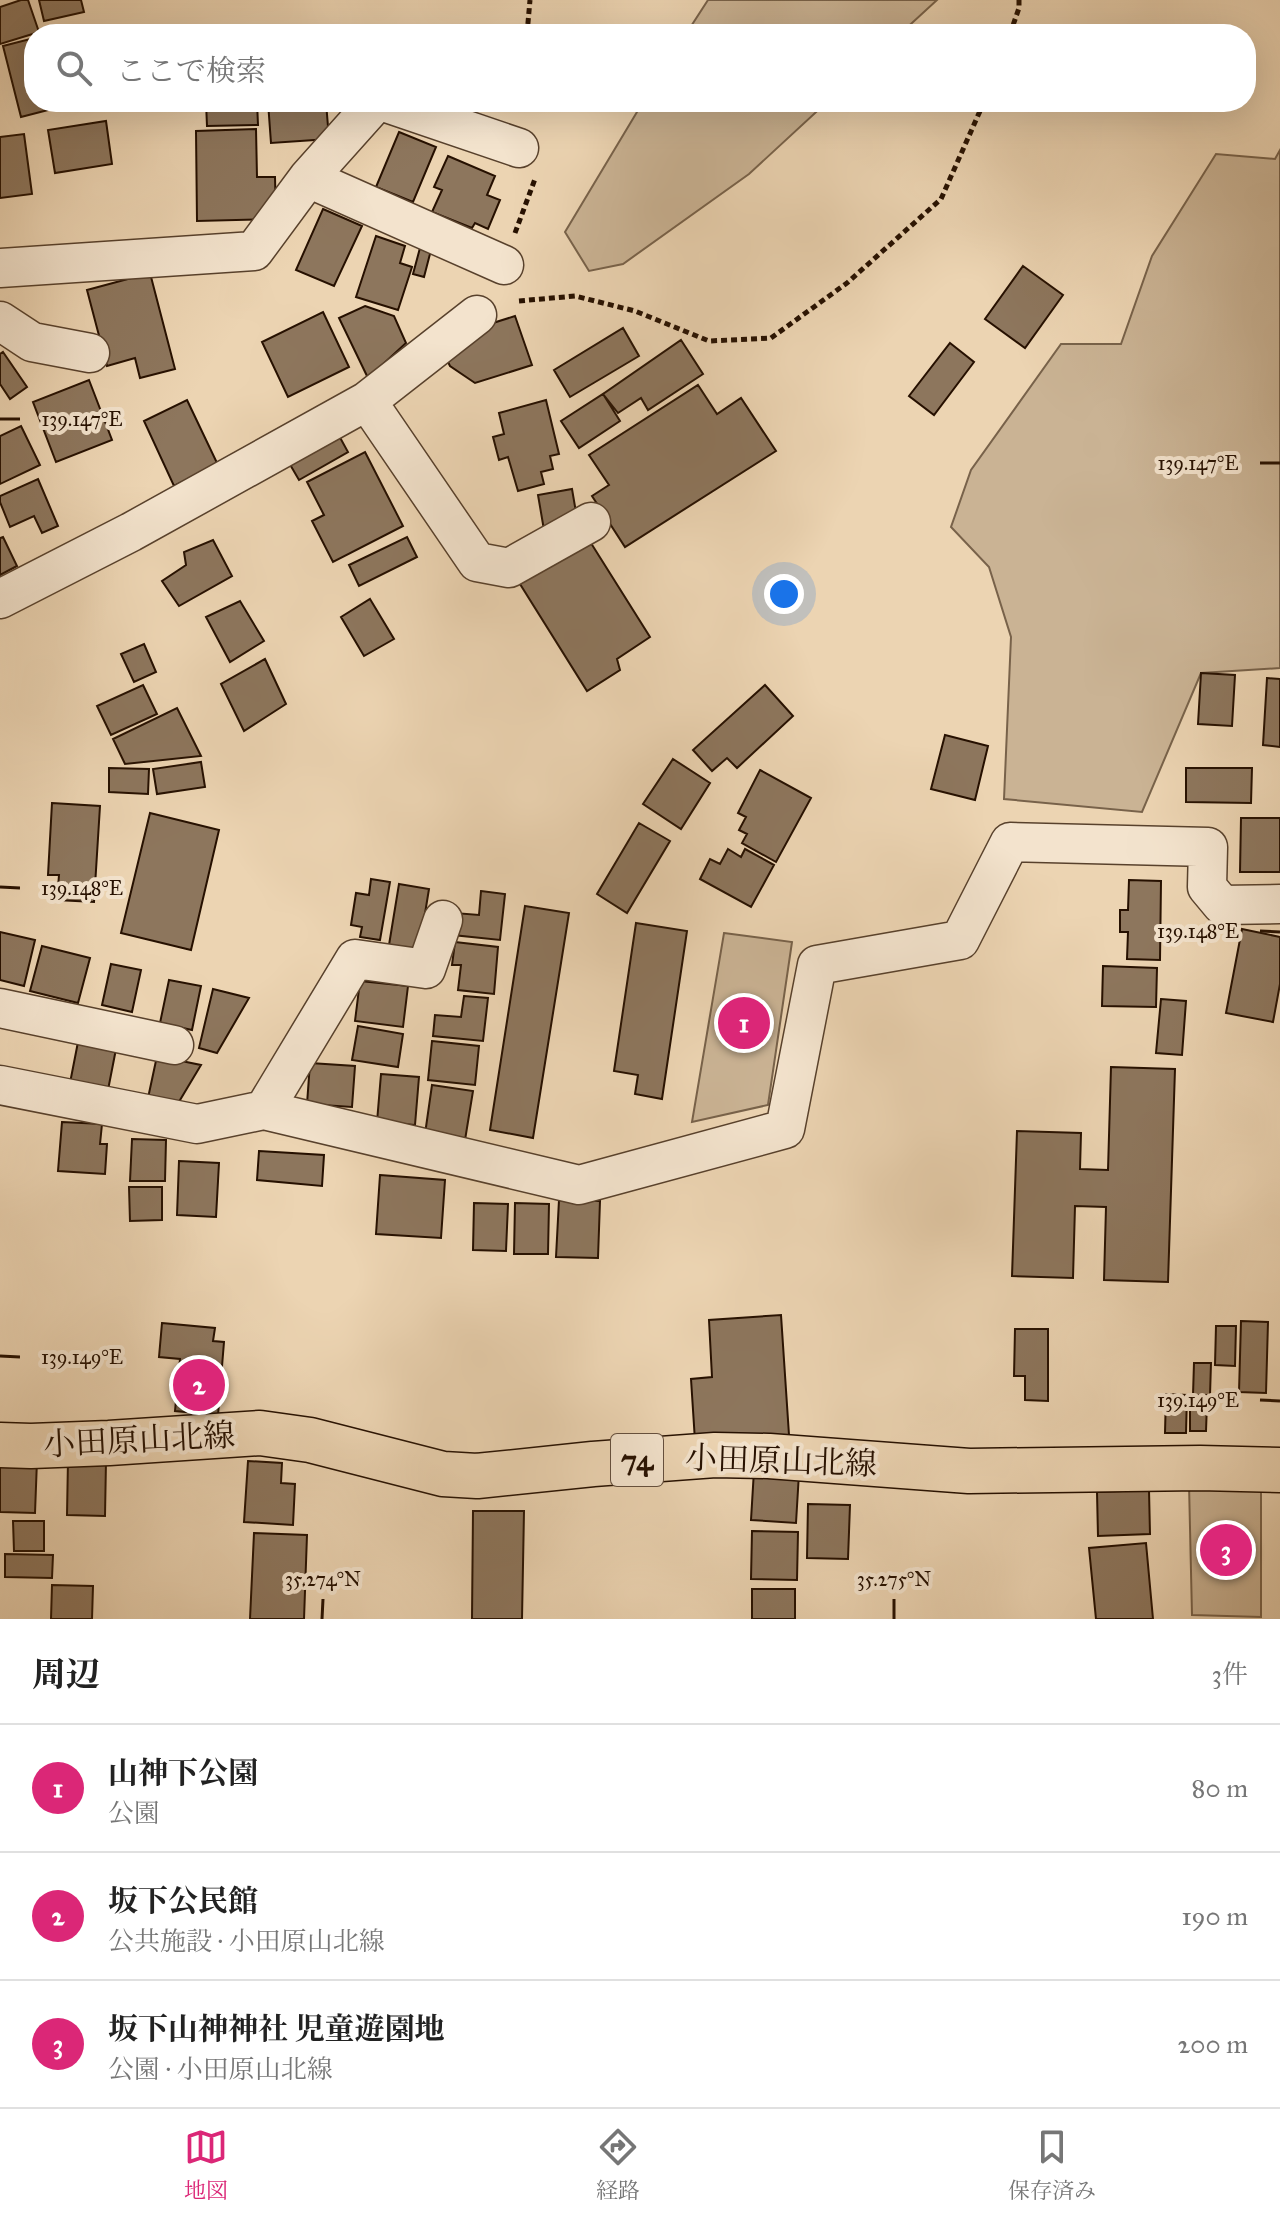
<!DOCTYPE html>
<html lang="ja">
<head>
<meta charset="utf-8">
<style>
	body { margin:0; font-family:"IM FELL Great Primer","Noto Serif JP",serif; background:#f2f2f2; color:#222 }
	.you { position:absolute; left:784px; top:594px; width:28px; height:28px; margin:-20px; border:6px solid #fff; border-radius:50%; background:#1a73e8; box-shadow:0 0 0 12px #1a73e833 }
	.badge { display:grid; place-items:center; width:52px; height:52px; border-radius:50%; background:#db2777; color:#fff; font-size:26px; font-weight:700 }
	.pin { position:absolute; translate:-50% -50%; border:4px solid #fff; box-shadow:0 2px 8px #0006 }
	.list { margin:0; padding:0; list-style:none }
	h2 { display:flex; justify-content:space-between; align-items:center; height:104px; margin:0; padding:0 32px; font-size:34px }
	h2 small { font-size:26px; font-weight:400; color:#767676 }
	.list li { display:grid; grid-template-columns:52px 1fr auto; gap:24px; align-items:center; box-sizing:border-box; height:128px; padding:0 32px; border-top:2px solid #e0e0e0 }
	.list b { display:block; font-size:30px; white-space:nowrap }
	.list p { margin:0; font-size:26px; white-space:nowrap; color:#767676 }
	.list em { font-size:26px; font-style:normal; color:#767676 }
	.icon { flex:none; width:44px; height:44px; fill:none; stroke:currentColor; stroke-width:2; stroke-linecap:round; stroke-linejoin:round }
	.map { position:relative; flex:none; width:1280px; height:1619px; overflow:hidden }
	.search { position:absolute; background:#fff; box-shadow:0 8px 32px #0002; left:24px; right:24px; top:24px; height:88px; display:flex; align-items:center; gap:20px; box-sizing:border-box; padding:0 28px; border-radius:32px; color:#767676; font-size:30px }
	.sheet { height:488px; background:#fff }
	nav { display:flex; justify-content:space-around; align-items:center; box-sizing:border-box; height:112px; border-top:2px solid #e0e0e0; background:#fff; font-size:22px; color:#767676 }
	nav a { display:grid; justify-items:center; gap:4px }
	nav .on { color:#db2777 }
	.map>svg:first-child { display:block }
	.green { fill:#cab394; stroke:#78624a; stroke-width:2 }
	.building { fill:#8d765d; stroke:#261000; stroke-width:2 }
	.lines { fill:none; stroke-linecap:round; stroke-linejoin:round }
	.minor-casing { stroke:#58412c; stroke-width:41 }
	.major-casing { stroke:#261000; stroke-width:47 }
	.path { stroke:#261000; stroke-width:5; stroke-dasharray:6 4; stroke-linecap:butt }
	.minor { stroke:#f3e3cd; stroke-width:38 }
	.major { stroke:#ecd4b2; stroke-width:44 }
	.ticks { fill:none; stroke:#261000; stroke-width:3 }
	.labels { text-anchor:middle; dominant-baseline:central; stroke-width:8; stroke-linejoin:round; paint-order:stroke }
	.shield { fill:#f3e3cd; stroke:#644f3e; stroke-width:2 }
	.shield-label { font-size:30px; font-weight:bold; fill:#261000 }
	.street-label { font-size:32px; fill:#261000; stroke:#f3e3cd }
	.ticks-label { font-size:20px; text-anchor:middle; fill:#261000; stroke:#f3e3cd; stroke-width:8; stroke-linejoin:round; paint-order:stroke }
</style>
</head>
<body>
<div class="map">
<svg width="1280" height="1619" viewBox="0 0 1280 1619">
	<rect width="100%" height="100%" fill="#ecd4b2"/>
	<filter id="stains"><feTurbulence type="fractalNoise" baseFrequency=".0025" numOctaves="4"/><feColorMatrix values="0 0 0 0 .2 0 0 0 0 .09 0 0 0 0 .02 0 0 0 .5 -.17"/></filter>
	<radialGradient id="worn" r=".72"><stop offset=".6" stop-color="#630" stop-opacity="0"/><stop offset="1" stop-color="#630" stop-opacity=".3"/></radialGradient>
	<path class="green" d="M 708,0 L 937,0 L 900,34 L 686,34 Z
		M 643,102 L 827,102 L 749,174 L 623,264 L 589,271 L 565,232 Z
		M 1280,150 L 1280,668 L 1201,673 L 1142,812 L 1004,799 L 1011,637 L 989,567 L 951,527 L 971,470 L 1061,344 L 1121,344 L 1152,256 L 1216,154 L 1275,159 Z
		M 724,933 L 792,942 L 768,1105 L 692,1122 Z
		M 1189,1484 L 1261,1485 L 1261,1617 L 1192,1615 Z"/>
	<path class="building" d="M 21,0 L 28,0 L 39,32 L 0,44 L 0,7 Z
		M 39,0 L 81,0 L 84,12 L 44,21 Z
		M 34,38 L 34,102 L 79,102 L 21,117 L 3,46 Z
		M 206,102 L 257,102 L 258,125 L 207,126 Z
		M 268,102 L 326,102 L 329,139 L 271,143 Z
		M 106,121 L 112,164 L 55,173 L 48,130 Z
		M 256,129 L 257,177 L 275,177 L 276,219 L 197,221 L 196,131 Z
		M 399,132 L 436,147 L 413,202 L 376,187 Z
		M 24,134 L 32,194 L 0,198 L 0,137 Z
		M 448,156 L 495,176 L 487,195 L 500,200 L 488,229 L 475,223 L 472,228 L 432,212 L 442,190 L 434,187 Z
		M 323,209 L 362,226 L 334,286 L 296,270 Z
		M 376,236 L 405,246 L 400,263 L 412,267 L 398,310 L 356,297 Z
		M 420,248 L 431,250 L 424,277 L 413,274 Z
		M 1023,266 L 1063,295 L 1025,348 L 985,319 Z
		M 150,273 L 175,369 L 140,378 L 135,358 L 107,366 L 87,290 Z
		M 365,306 L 394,316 L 406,343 L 368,378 L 339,318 Z
		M 323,312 L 349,367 L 288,397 L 262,342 Z
		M 515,316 L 532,365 L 475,383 L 450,366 L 442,350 L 458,334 Z
		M 623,328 L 639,356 L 570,397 L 554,370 Z
		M 681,340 L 703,374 L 648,410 L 641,398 L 618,413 L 603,394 Z
		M 950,343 L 974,362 L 934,415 L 909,396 Z
		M 3,352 L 27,387 L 10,399 L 0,384 L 0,354 Z
		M 89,380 L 112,440 L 56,462 L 33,402 Z
		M 698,385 L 717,414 L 741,398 L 776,451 L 625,547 L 592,496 L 609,485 L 589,455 Z
		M 603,394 L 620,421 L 579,448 L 561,421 Z
		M 187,400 L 218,465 L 174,486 L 144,421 Z
		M 546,400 L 559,454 L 550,456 L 553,469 L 541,472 L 544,484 L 518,491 L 508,457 L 499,460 L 493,437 L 504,434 L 499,413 Z
		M 21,426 L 40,465 L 0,484 L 0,436 Z
		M 337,432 L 348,452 L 299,480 L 288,461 Z
		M 365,452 L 403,526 L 333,562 L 312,521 L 324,515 L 307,482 Z
		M 38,479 L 58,526 L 42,533 L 34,516 L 10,527 L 0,502 L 0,496 Z
		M 572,489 L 578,524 L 544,530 L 538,495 Z
		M 584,532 L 650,637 L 617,659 L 620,670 L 587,691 L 515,576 Z
		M 3,537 L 17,566 L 0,575 L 0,538 Z
		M 407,537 L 417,557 L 359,586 L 349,565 Z
		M 213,540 L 232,576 L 179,606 L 162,581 L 186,565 L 184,552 Z
		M 370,599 L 394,639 L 364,656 L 341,617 Z
		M 240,601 L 264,641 L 230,662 L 206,617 Z
		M 144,644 L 156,672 L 134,682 L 121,654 Z
		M 265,659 L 286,704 L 244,731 L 221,684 Z
		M 1201,673 L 1235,675 L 1232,726 L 1198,724 Z
		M 1267,678 L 1280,679 L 1280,747 L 1263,745 Z
		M 143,685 L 157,714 L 111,735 L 97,706 Z
		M 765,685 L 793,716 L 737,768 L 727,758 L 712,771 L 693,750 Z
		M 177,708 L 201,756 L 125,764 L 113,739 Z
		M 945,735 L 988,746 L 975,800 L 931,789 Z
		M 673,759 L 710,783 L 681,829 L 643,804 Z
		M 201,762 L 205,787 L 157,794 L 153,769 Z
		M 109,768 L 149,769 L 148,794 L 109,792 Z
		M 1186,768 L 1252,768 L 1251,803 L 1186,802 Z
		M 760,770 L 811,798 L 776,862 L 742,843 L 747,834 L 739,830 L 746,817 L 738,813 Z
		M 52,803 L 100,806 L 94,902 L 57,900 L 59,875 L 48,875 Z
		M 150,813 L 219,830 L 191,950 L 121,933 Z
		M 1241,818 L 1280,818 L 1280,872 L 1240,872 Z
		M 639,823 L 670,841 L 627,913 L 597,894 Z
		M 728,849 L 741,857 L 745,849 L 774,865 L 751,907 L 700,879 L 710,859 L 720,864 Z
		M 371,879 L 390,882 L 380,940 L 360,937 L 362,927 L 351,925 L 356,893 L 369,895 Z
		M 1129,880 L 1161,881 L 1160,960 L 1127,959 L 1128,932 L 1120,932 L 1120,910 L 1128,910 Z
		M 399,884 L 429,889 L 419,950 L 389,945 Z
		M 481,891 L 505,894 L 500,940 L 453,935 L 455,913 L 479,915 Z
		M 525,906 L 569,913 L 533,1138 L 490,1130 Z
		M 636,923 L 687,931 L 662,1099 L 635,1094 L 638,1075 L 614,1071 Z
		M 1242,929 L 1280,937 L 1280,984 L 1273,1022 L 1226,1013 Z
		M 0,932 L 35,940 L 24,986 L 0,980 Z
		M 455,942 L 498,947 L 494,994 L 458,990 L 461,965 L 452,965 Z
		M 42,946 L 90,958 L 78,1003 L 30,991 Z
		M 111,964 L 141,970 L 132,1012 L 102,1005 Z
		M 1103,966 L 1157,968 L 1156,1007 L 1102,1006 Z
		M 169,980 L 201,986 L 192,1030 L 160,1023 Z
		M 360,981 L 408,986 L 403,1027 L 355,1021 Z
		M 213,989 L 249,998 L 217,1053 L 199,1048 Z
		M 464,996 L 488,998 L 483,1041 L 433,1036 L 435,1015 L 461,1017 Z
		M 1161,999 L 1186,1001 L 1182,1055 L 1156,1053 Z
		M 358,1026 L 403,1034 L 398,1067 L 352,1060 Z
		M 432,1041 L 479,1046 L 475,1085 L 428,1080 Z
		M 78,1042 L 116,1049 L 108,1090 L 70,1083 Z
		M 157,1056 L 201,1065 L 177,1105 L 148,1098 Z
		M 310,1063 L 355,1066 L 352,1107 L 307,1104 Z
		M 1111,1067 L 1175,1069 L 1168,1282 L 1104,1280 L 1106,1207 L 1075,1206 L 1073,1278 L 1012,1276 L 1017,1131 L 1081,1133 L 1080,1169 L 1108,1170 Z
		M 381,1074 L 419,1077 L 415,1125 L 377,1122 Z
		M 432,1085 L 473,1091 L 465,1140 L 425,1134 Z
		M 62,1122 L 102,1124 L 100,1144 L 107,1144 L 105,1174 L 58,1171 Z
		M 132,1139 L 166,1140 L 165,1181 L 130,1181 Z
		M 259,1151 L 324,1155 L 322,1186 L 257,1180 Z
		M 179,1161 L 219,1163 L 216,1217 L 177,1215 Z
		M 380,1175 L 445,1180 L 441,1238 L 376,1234 Z
		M 129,1187 L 162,1187 L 162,1220 L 130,1221 Z
		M 559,1200 L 600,1201 L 598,1258 L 556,1257 Z
		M 474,1203 L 508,1204 L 506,1251 L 473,1250 Z
		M 515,1203 L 549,1204 L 548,1254 L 514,1254 Z
		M 781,1315 L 789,1435 L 695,1441 L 691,1379 L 712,1377 L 709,1320 Z
		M 1241,1321 L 1268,1322 L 1266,1393 L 1239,1392 Z
		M 162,1323 L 215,1328 L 213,1341 L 224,1342 L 218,1415 L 175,1411 L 180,1359 L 159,1357 Z
		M 1216,1326 L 1236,1326 L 1235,1366 L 1215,1365 Z
		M 1015,1329 L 1048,1329 L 1048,1401 L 1025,1400 L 1025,1376 L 1014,1376 Z
		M 1194,1363 L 1211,1363 L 1210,1395 L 1193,1395 Z
		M 1166,1394 L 1187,1395 L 1186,1433 L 1165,1433 Z
		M 1190,1402 L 1207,1403 L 1206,1431 L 1190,1431 Z
		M 0,1459 L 37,1460 L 35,1513 L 0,1512 Z
		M 68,1460 L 106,1461 L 105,1516 L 67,1515 Z
		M 248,1461 L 282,1463 L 281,1483 L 295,1484 L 293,1525 L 244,1522 Z
		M 754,1470 L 799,1473 L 796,1523 L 751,1520 Z
		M 1149,1490 L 1150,1534 L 1098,1536 L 1097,1492 Z
		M 808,1504 L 850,1505 L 848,1559 L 807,1558 Z
		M 473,1511 L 524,1511 L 522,1619 L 472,1619 Z
		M 13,1521 L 44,1521 L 44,1551 L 14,1551 Z
		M 752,1531 L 798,1532 L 797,1580 L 751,1579 Z
		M 254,1533 L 307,1535 L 304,1619 L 250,1619 Z
		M 1146,1543 L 1153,1619 L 1096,1619 L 1089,1548 Z
		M 5,1554 L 53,1555 L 52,1578 L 5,1577 Z
		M 52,1585 L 93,1586 L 92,1619 L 51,1619 Z
		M 752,1589 L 795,1589 L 795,1619 L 752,1619 Z"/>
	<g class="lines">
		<g class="minor-casing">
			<path id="minor" d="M 384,102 L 519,148
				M 308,178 L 504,265
				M 0,268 L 254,251 L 308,178 L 376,102
				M 0,321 L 32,342 L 90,353
				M 367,401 L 477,562 L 509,568 L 591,522
				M 0,599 L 131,532 L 367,401 L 477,315
				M 0,1008 L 174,1045
				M 0,1085 L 197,1124 L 264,1110 L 579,1185 L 785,1129 L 817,965 L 960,940 L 1010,842 L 1208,847 L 1207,887 L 1222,905 L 1280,904
				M 264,1110 L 355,959 L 426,969 L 443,920"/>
		</g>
		<g class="major-casing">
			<path id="major" d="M 0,1445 L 31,1446 L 109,1443 L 260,1433 L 310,1440 L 443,1474 L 477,1476 L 593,1464 L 715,1455 L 769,1456 L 969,1471 L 1200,1468 L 1280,1470"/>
		</g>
		<path class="path" d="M 527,34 L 530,0
			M 1010,34 L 1019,8 L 1019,0
			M 515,233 L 535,179
			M 519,301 L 575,296 L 635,311 L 709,341 L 771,338 L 847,283 L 941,199 L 984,102"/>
		<use href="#minor" class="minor"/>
		<use href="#major" class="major"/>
	</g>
	<path class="ticks" d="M 0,419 L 20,419M 1260,463 L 1280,463M 0,887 L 20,888M 1260,931 L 1280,932M 0,1356 L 20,1357M 1260,1400 L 1280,1401M 322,1619 L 323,1599M 894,1619 L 894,1599"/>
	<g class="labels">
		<rect class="shield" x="611" y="1434" width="52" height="52" rx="6"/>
		<g class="shield-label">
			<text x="637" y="1460">74</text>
		</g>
		<g class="street-label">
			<text transform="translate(139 1440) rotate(-3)">小田原山北線</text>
			<text transform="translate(781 1461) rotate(2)">小田原山北線</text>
		</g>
	</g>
	<g class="ticks-label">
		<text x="82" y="426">139.147°E</text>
		<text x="1198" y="470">139.147°E</text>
		<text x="82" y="895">139.148°E</text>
		<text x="1198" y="938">139.148°E</text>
		<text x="82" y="1364">139.149°E</text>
		<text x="1198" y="1407">139.149°E</text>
		<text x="323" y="1586">35.274°N</text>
		<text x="894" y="1586">35.275°N</text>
	</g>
	<rect width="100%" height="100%" filter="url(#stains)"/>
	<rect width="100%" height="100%" fill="url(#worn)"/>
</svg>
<div class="you"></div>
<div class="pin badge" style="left:744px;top:1023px">1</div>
<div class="pin badge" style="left:199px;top:1385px">2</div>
<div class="pin badge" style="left:1226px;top:1550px">3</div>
<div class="search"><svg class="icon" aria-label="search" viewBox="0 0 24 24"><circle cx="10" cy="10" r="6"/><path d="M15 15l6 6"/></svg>ここで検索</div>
</div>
<section class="sheet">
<h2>周辺<small>3件</small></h2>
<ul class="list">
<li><span class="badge">1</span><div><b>山神下公園</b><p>公園</p></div><em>80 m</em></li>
<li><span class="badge">2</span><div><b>坂下公民館</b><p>公共施設 · 小田原山北線</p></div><em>190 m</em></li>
<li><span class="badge">3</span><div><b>坂下山神神社 児童遊園地</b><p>公園 · 小田原山北線</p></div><em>200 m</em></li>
</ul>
</section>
<nav>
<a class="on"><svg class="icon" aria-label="map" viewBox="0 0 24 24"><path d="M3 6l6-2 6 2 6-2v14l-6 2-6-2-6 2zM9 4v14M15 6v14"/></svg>地図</a>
<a><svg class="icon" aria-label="directions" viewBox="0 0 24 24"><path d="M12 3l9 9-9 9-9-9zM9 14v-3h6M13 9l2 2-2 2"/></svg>経路</a>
<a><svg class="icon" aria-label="saved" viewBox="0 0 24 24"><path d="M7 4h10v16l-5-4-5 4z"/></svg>保存済み</a>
</nav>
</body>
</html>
